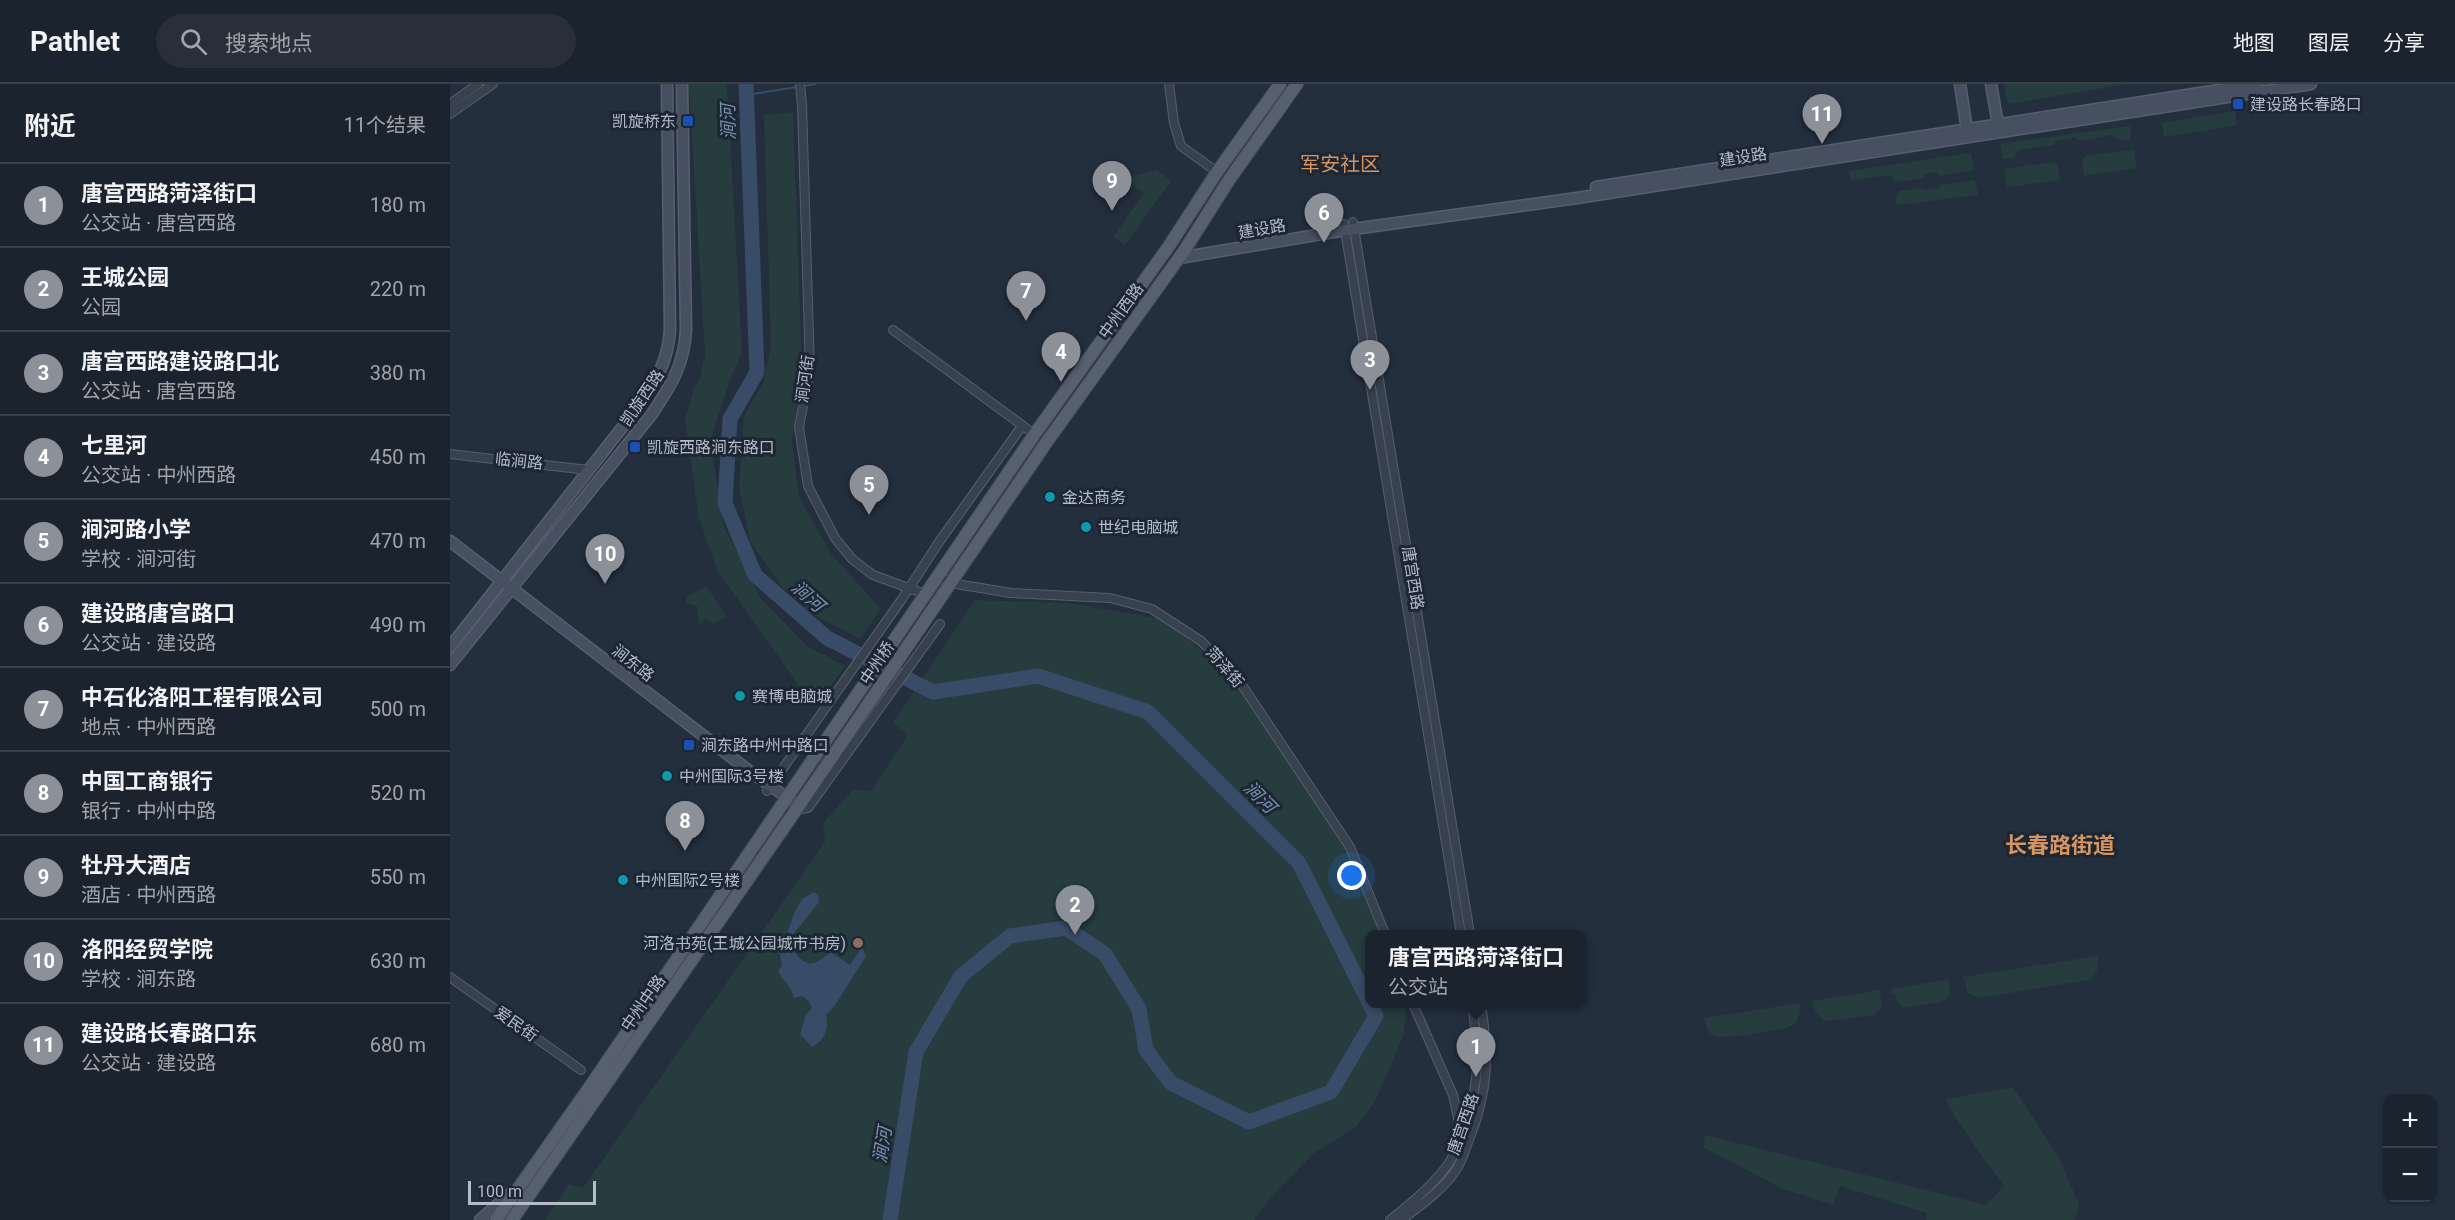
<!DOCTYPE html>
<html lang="zh">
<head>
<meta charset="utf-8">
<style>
	body { margin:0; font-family:Roboto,"Noto Sans SC",sans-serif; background:#282f3a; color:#f1f3f6 }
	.controls { position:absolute; right:18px; bottom:18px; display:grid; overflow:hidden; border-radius:12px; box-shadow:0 2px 4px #0004 }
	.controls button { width:54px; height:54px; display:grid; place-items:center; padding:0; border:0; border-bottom:2px solid #39404a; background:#1b232e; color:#f1f3f6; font:30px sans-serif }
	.scale { position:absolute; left:18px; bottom:15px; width:128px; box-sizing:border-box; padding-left:6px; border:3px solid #b4bcc9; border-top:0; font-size:16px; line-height:21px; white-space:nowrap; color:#b4bcc9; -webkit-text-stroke:4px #1d2633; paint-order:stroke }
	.you { position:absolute; left:902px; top:792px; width:21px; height:21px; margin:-15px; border:4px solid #fff; border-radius:50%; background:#1a73e8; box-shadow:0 0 0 9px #1a73e833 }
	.badge { display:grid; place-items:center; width:39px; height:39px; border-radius:50%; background:#8c9099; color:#fff; font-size:20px; font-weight:700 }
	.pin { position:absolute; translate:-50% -50px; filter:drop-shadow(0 2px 3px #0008) }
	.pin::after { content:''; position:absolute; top:32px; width:21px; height:18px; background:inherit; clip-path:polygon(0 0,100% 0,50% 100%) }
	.popup { position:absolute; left:915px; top:846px; width:222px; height:78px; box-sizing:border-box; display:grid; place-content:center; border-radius:12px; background:#1b232e; filter:drop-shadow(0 2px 4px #0005); font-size:20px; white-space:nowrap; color:#a0a4aa }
	.popup b { font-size:22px; color:#f1f3f6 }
	.popup::after { content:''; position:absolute; left:50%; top:100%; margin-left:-12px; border:12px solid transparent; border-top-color:#1b232e }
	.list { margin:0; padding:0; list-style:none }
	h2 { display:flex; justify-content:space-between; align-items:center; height:78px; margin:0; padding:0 24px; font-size:26px }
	h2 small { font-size:20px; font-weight:400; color:#a0a4aa }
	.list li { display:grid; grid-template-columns:39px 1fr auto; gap:18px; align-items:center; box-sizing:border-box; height:84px; padding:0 24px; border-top:2px solid #39404a }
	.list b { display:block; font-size:22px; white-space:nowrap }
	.list p { margin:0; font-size:20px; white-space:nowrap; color:#a0a4aa }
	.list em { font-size:20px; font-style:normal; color:#a0a4aa }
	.icon { flex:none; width:33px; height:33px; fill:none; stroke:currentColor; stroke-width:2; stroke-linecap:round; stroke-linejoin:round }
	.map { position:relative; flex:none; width:2005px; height:1136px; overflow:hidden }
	header { display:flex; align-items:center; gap:36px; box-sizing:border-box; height:84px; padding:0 30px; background:#1b232e; border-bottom:2px solid #39404a }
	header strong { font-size:28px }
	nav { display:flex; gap:33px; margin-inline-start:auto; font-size:21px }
	.search { width:420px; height:54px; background:#282f3a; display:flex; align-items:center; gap:15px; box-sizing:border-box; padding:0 21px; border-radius:33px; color:#a0a4aa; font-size:22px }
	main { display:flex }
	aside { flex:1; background:#1b232e }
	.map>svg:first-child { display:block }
	.green { fill:#263c3f }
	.water { fill:#394c67 }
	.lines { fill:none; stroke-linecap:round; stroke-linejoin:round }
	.stream { stroke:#394c67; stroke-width:2 }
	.river { stroke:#394c67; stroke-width:15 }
	.street-casing { stroke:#565f6c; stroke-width:10 }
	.secondary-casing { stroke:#565f6c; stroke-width:13 }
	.primary-casing { stroke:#414a57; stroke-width:14 }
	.street { stroke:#38414e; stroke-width:8 }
	.secondary { stroke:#465061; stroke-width:10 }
	.primary { stroke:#56606e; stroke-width:12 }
	.transit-dot { fill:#1a4fb4; stroke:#1d2633; stroke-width:2 }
	.culture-dot { fill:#0f9aa8; stroke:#1d2633; stroke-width:2 }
	.education-dot { fill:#8d6e63; stroke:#1d2633; stroke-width:2 }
	.labels { text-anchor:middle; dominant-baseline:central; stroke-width:6; stroke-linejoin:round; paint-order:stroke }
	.poi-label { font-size:16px; fill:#b4bcc9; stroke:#1d2633; text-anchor:start }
	.street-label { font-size:16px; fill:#b4bcc9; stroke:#1d2633 }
	.water-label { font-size:18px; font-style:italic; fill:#7c92b1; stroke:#1d2633 }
	.quarter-label { font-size:20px; fill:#d59563; stroke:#1d2633 }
	.district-label { font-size:22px; font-weight:bold; fill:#d59563; stroke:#1d2633 }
</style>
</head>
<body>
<header>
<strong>Pathlet</strong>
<div class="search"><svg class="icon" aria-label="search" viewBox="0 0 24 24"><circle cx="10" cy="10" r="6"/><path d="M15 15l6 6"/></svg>搜索地点</div>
<nav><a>地图</a><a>图层</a><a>分享</a></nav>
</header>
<main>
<aside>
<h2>附近<small>11个结果</small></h2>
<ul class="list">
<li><span class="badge">1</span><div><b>唐宫西路菏泽街口</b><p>公交站 · 唐宫西路</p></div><em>180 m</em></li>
<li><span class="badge">2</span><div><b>王城公园</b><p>公园</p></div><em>220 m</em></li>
<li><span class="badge">3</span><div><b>唐宫西路建设路口北</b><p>公交站 · 唐宫西路</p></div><em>380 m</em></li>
<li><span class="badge">4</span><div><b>七里河</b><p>公交站 · 中州西路</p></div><em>450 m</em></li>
<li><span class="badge">5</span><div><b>涧河路小学</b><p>学校 · 涧河街</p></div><em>470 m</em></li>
<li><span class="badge">6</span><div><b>建设路唐宫路口</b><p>公交站 · 建设路</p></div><em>490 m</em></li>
<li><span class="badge">7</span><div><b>中石化洛阳工程有限公司</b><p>地点 · 中州西路</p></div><em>500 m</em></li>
<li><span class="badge">8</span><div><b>中国工商银行</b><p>银行 · 中州中路</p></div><em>520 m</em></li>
<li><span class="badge">9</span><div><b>牡丹大酒店</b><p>酒店 · 中州西路</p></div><em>550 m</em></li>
<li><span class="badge">10</span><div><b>洛阳经贸学院</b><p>学校 · 涧东路</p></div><em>630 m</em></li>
<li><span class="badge">11</span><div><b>建设路长春路口东</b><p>公交站 · 建设路</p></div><em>680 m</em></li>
</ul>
</aside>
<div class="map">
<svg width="2005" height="1136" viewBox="0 0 2005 1136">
	<rect width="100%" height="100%" fill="#242f3e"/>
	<path class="green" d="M 239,0 L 277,0 L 292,268 L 279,298 L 260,358 L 274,443 L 311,515 L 357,562 L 395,582 L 365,624 L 267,486 L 249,434 L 235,336 L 244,305 L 250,294 L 255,271 Z
		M 1554,0 L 1677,0 L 1558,20 Z
		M 1785,27 L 1787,41 L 1714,53 L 1712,39 Z
		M 343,28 L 352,283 L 342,357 L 349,413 L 381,470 L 431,525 L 410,555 L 360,529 L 333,504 L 300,458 L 289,402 L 294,332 L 313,300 L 321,263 L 314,31 Z
		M 1680,42 L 1681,55 L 1671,57 L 1662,51 L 1628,57 L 1625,53 L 1606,57 L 1603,61 L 1569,66 L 1563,74 L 1553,75 L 1550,60 Z
		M 1684,66 L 1687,84 L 1634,92 L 1632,77 L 1636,71 Z
		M 1521,69 L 1524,86 L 1490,92 L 1485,88 L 1476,90 L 1471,95 L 1446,98 L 1441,91 L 1401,96 L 1398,87 Z
		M 1603,78 L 1608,82 L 1610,96 L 1557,103 L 1554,85 Z
		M 707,86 L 721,97 L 675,161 L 663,153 L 694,109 L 673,94 Z
		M 1525,96 L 1528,111 L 1447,121 L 1445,112 L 1450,107 L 1473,104 L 1478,106 L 1487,105 L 1492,101 Z
		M 256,502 L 277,533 L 264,539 L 255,535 L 249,541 L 247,522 L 236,519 L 237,513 Z
		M 525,516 L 618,519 L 713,535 L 767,579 L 805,619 L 876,728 L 923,808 L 941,850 L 920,850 L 920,920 L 956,920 L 954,950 L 925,1018 L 907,1042 L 863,1070 L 818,1116 L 804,1136 L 95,1136 L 119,1100 L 133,1104 L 375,758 L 373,739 L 403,706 L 421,707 L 458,651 L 443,639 Z
		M 1648,872 L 1647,888 L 1639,896 L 1528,914 L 1518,909 L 1513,893 Z
		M 1499,895 L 1500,911 L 1492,918 L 1452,924 L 1447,917 L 1445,910 L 1442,910 L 1442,905 Z
		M 1430,906 L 1432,924 L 1424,931 L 1375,937 L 1366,929 L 1362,917 Z
		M 1350,919 C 1351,931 1348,940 1336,944 C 1321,946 1274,957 1263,951 C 1257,948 1256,941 1254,934 Z
		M 1563,1003 L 1608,1072 L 1629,1120 L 1625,1136 L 1476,1136 L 1477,1129 L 1390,1102 L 1383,1121 L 1331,1104 L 1253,1063 L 1255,1051 L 1536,1121 L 1555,1102 L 1537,1080 L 1500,1025 L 1496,1015 Z"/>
	<path class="water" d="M 364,808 L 368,811 L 369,818 L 341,853 L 340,862 C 354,883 362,885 380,868 L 400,881 L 412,863 L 416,872 L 385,921 L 376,931 C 379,945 375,956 362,963 L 350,950 L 356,931 L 362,924 L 359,917 L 352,912 L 344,914 C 340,898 332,898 328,886 L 332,882 L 330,870 L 345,827 L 352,815 Z"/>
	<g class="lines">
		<path class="stream" d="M 296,11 L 366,0"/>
		<path class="river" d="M 296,0 L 307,288 L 280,335 L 275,419 L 305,491 L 377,554 L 483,608 L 588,592 L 698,628 L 849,779 L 926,932 L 881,1008 L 799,1038 L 721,999 L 696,966 L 689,925 L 655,870 L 616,844 L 560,852 L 511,892 L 466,968 L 440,1136"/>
		<g class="street-casing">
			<path id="street" d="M 350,0 L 352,21 L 360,286 L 349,343 L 358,402 L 385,454 L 402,475 L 423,491 L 475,510
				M 719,0 L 724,39 L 731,62 L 767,88
				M 0,20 L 28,0
				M 0,30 L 43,0
				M 903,138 L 1020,850
				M 894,140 L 1011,850
				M 443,246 L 588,353
				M 0,370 L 138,386
				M 488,491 L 500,499 L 561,509 L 660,514 L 702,525 L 751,557 L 788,595 L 900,763 L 935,850
				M 317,707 L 452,515 L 489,458 L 572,342
				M 346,726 L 358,724 L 490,540
				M 0,893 L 131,986
				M 963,920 L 1003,1011 L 1011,1048
				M 940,1136 C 960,1120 980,1104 996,1083 C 1004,1073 1008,1061 1012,1050 C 1030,998 1030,974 1022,920
				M 951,1136 C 970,1122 993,1106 1006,1086 C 1012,1077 1015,1066 1019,1056 C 1039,1006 1039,972 1031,920"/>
		</g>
		<g class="secondary-casing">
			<path id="secondary" d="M 1510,0 L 1517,46
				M 1541,0 L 1548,41
				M 1146,103 L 1807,0
				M 729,174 L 896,146 L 1127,114 L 1861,0
				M 0,457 L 298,686 L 349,722
				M 0,563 L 189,322 C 206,295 218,278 220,246 L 217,0
				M 0,581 L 202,330 C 221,301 234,282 236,246 L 232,0
				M 30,1136 L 61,1109"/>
		</g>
		<g class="primary-casing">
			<path id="primary" d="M 46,1136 L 141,1001 L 584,351 L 719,162 L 767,88 L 830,0
				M 62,1136 L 346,726 L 596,359 L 734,167 L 779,96 L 847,0"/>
		</g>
		<use href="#street" class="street"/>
		<use href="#secondary" class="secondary"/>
		<use href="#primary" class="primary"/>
	</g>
	<g class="transit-dot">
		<rect x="1782" y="14" width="12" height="12" rx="3"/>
		<rect x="232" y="31" width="12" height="12" rx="3"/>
		<rect x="179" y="357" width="12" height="12" rx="3"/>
		<rect x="233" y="655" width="12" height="12" rx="3"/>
	</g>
	<g class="culture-dot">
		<circle cx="600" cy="413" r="6"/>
		<circle cx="636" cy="443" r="6"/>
		<circle cx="290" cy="612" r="6"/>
		<circle cx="217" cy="692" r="6"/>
		<circle cx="173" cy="796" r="6"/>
	</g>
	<circle class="education-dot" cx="408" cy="859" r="6"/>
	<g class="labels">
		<g class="poi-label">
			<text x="1800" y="20">建设路长春路口</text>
			<text x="226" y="37" text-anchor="end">凯旋桥东</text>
			<text x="197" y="363">凯旋西路涧东路口</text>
			<text x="612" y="413">金达商务</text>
			<text x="648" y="443">世纪电脑城</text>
			<text x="302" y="612">赛博电脑城</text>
			<text x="251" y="661">涧东路中州中路口</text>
			<text x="229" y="692">中州国际3号楼</text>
			<text x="185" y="796">中州国际2号楼</text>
			<text x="396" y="859" text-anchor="end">河洛书苑(王城公园城市书房)</text>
		</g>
		<g class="street-label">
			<text transform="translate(1293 73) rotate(-9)">建设路</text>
			<text transform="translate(812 145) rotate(-10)">建设路</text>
			<text transform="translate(671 227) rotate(-54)">中州西路</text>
			<text transform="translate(355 295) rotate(-82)">涧河街</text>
			<text transform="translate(192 314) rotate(-56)">凯旋西路</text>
			<text transform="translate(69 377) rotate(6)">临涧路</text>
			<text transform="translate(963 494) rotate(81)">唐宫西路</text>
			<text transform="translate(183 579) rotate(38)">涧东路</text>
			<text transform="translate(427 579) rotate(-56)">中州桥</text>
			<text transform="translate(775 583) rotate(49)">菏泽街</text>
			<text transform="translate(193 919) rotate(-55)">中州中路</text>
			<text transform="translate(66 940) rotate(35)">爱民街</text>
			<text transform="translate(1013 1040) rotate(-71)">唐宫西路</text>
		</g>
		<g class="water-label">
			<text transform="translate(278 38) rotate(-92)">涧河</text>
			<text transform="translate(358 512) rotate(41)">涧河</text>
			<text transform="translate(810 713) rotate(45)">涧河</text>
			<text transform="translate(432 1061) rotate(-81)">涧河</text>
		</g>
		<g class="quarter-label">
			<text x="890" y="80">军安社区</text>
		</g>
		<g class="district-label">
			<text x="1610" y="761">长春路街道</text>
		</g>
	</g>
</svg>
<div class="controls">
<button>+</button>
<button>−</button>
</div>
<div class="scale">100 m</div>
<div class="you"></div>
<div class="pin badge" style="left:1026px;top:993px">1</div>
<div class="popup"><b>唐宫西路菏泽街口</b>公交站</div>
<div class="pin badge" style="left:625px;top:851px">2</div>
<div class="pin badge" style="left:920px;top:306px">3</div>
<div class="pin badge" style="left:611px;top:298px">4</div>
<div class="pin badge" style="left:419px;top:431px">5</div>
<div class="pin badge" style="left:874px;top:159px">6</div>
<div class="pin badge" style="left:576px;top:237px">7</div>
<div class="pin badge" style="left:235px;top:767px">8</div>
<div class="pin badge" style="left:662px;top:127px">9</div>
<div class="pin badge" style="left:155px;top:500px">10</div>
<div class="pin badge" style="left:1372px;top:60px">11</div>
</div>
</main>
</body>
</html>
